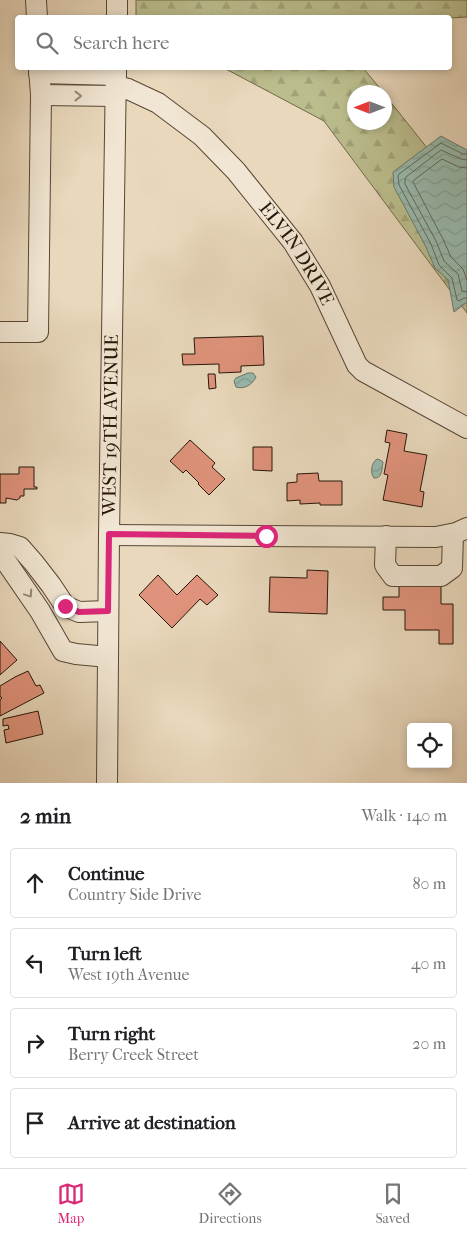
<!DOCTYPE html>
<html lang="en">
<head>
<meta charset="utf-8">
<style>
	body { margin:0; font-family:"IM FELL French Canon",serif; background:#f6f6f6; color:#202124 }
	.controls { position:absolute; right:15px; bottom:15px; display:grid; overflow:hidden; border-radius:5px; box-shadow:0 2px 8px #0003 }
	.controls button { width:45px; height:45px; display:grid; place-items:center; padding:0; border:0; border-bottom:1px solid #e0e0e0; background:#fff; color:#202124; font:25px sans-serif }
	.compass { position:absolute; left:347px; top:85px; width:45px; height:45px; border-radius:50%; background:#fff; box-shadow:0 2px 8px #0003; rotate:270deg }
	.stop { position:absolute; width:15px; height:15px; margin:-11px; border:4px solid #db2777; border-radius:50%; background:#fff }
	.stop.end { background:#db2777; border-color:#fff; box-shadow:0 1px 5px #0008 }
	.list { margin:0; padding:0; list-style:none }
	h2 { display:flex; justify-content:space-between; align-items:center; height:65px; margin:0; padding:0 20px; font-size:21px }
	h2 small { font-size:16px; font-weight:400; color:#757577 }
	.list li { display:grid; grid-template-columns:32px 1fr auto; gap:15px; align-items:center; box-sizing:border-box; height:70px; margin:0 10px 10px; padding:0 10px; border:1px solid #e0e0e0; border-radius:5px }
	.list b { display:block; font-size:19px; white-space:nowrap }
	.list p { margin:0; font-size:16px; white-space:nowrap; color:#757577 }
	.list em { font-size:16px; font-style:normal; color:#757577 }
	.icon { flex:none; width:28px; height:28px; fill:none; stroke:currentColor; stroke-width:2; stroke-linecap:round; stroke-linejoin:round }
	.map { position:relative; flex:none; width:467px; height:783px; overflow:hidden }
	.search { position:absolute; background:#fff; box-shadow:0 2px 8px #0003; left:15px; right:15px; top:15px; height:55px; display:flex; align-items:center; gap:12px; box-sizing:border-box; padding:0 18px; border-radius:5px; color:#757577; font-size:19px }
	.sheet { height:385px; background:#fff }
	nav { display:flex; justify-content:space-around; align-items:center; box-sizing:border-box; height:70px; border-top:1px solid #e0e0e0; background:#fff; font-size:14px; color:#757577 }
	nav a { display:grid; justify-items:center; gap:2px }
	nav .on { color:#db2777 }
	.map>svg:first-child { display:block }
	.forest { fill:url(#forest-firs); stroke:#706a4a }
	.water { fill:url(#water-waves); stroke:#6a786b }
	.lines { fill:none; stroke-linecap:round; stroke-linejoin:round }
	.shore { stroke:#5e685a; stroke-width:1 }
	.building { fill:#e0937c; stroke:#261607 }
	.minor-casing { stroke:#574634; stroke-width:22 }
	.minor { stroke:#f1e6d3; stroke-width:20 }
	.oneway { stroke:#968877 }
	.route { stroke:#db2777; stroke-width:6 }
	.labels { text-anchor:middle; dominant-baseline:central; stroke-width:4; stroke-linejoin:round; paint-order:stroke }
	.street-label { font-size:19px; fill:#261607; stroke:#f1e6d3 }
</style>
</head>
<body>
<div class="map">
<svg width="467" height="783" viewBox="0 0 467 783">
	<defs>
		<pattern id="forest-firs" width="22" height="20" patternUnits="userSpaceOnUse" patternTransform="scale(1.25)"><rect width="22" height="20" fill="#bbbd8d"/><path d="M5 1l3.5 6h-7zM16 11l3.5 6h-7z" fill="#a1a278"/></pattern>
		<pattern id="water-waves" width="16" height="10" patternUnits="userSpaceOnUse" patternTransform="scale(1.25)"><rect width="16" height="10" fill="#97baae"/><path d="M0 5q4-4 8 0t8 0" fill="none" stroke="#829f94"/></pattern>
	</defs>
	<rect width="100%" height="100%" fill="#e9d8bc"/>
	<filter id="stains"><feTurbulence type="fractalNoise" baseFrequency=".004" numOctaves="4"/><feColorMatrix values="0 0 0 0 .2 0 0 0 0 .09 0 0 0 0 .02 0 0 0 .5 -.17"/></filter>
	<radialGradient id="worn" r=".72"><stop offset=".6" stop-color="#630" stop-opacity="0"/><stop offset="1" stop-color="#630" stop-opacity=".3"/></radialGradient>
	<path class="forest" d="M 136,0 L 467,0 L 467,17 L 450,18 L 136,17 Z
		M 224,68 L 363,68 L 383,92 L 354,92 L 354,122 L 384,122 L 385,95 L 467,198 L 467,313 L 324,121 Z"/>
	<path class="water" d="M 441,136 L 467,150 L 467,302 L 454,312 L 448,280 L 435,268 L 426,247 L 394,187 L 393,172 Z
		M 248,373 L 253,373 L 256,377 C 253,384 244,390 236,387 L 234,381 L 236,378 Z
		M 377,459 L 380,460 L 383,462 C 382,469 382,479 374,478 C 370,473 371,463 377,459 Z"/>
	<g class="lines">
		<path class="shore" d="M 467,154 L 463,154 L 441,143 L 399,174 L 398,176 L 399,185 L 431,244 L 439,265 L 452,278 L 457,300 L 459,301 L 464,298 L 467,298
			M 467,160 L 461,159 L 441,150 L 406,177 L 405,179 L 405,184 L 436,241 L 444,261 L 458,274 L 462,291 L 467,292
			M 467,168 L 459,167 L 442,159 L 414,180 L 413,182 L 443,239 L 451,257 L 463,269 L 467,280"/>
	</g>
	<path class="building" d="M 263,336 L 264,365 L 241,366 L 241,372 L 219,373 L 219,364 L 183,365 L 182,354 L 195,354 L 194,338 Z
		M 208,374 L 215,374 L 216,388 L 209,389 Z
		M 387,430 L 407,434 L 404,451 L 427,455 L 420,491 L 424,492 L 422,507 L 383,500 L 388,475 L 384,474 L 390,443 L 385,442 Z
		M 190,440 L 215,463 L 212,467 L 225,479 L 209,495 L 198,484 L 199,483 L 186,470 L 183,473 L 170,461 Z
		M 253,447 L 272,447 L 272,471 L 253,470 Z
		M 19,467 L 34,467 L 34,487 L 37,487 L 37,489 L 24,489 L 24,496 L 20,496 L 20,498 L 17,500 L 6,498 L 6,503 L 0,503 L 0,474 L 19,474 Z
		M 318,473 L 319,481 L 342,481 L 342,505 L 320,505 L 320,503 L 300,504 L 300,500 L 287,501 L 287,483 L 297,482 L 297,474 Z
		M 307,570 L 328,571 L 327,614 L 269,612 L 270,577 L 307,578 Z
		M 399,572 L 441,585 L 441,604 L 453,604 L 453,644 L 439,644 L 439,630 L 405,630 L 405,610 L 383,610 L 383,597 L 399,597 Z
		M 158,575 L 177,595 L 197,575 L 218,595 L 207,605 L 200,599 L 172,628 L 139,595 Z
		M 0,641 L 17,660 L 0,675 Z
		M 28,671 L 36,686 L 40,685 L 44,693 L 0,716 L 0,700 L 2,698 L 1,697 L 0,697 L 0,686 L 15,677 Z
		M 38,711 L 43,734 L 6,743 L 4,730 L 9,729 L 8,725 L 3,726 L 3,719 Z"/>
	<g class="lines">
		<g class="minor-casing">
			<g id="minor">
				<path d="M 36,0 L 37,18"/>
				<path d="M 117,18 L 117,0"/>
				<path d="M 39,73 L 116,75"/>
				<path id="s1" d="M 116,86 L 128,89 L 158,103 L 202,136 L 236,171 L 293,242 L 320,286 L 357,365 L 363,371 L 467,428"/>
				<path d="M 41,95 L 116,96"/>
				<path d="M 0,332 L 38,332 L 41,95 L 39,68"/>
				<path d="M 109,535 L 436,537 L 456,533 L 467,528"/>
				<path d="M 386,536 L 385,565 L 393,576 L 441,576 L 452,568 L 453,534"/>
				<path d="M 0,543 L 10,544 L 20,547 L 34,563 L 51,585 L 65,606 L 79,612 L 108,611"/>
				<path d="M 0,555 L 5,560 L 40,611 L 63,651 L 76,654 L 108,657"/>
				<path id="s2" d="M 107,783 L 109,535 L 116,68"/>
			</g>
		</g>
		<use href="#minor" class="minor"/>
	</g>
	<defs><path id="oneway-chevron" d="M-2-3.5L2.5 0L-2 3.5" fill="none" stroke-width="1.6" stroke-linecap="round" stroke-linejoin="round" transform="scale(1.25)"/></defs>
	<g class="oneway">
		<use href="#oneway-chevron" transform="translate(78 96)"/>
		<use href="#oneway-chevron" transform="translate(29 594) rotate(56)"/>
	</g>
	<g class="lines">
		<path class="route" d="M 65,606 L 79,612 L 108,611 L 109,534 L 266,536"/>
	</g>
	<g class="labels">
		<g class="street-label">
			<text stroke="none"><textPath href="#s1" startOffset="252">ELVIN DRIVE</textPath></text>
			<text stroke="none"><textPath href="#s2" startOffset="358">WEST 19TH AVENUE</textPath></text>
		</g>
	</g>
	<rect width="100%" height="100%" filter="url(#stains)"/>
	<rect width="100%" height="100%" fill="url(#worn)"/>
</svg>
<div class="controls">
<button><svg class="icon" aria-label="locate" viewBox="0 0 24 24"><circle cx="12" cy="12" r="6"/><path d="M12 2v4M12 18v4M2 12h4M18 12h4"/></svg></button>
</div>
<svg class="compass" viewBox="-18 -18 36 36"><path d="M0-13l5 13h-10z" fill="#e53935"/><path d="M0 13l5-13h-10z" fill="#757577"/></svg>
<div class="stop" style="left:266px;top:536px"></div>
<div class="stop end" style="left:65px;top:606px"></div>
<div class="search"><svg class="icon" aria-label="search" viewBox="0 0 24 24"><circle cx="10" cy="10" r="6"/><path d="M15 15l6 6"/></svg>Search here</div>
</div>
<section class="sheet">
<h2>2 min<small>Walk · 140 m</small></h2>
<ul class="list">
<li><svg class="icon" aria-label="ahead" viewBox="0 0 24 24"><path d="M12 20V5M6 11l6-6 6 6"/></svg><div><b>Continue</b><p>Country Side Drive</p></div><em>80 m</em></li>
<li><svg class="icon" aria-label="left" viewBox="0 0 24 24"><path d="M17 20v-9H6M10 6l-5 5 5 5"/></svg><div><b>Turn left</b><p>West 19th Avenue</p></div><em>40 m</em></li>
<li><svg class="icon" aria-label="right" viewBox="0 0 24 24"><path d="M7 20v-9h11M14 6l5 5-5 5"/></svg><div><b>Turn right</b><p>Berry Creek Street</p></div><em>20 m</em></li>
<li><svg class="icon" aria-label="arrive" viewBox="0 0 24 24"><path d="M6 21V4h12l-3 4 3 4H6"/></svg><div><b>Arrive at destination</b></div></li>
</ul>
</section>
<nav>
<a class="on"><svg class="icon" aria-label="map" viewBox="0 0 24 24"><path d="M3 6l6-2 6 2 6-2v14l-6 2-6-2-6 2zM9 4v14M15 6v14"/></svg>Map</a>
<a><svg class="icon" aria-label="directions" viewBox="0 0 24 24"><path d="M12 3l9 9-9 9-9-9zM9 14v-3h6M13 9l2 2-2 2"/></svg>Directions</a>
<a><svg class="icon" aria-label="saved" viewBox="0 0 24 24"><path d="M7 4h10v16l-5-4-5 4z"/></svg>Saved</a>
</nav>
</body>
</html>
